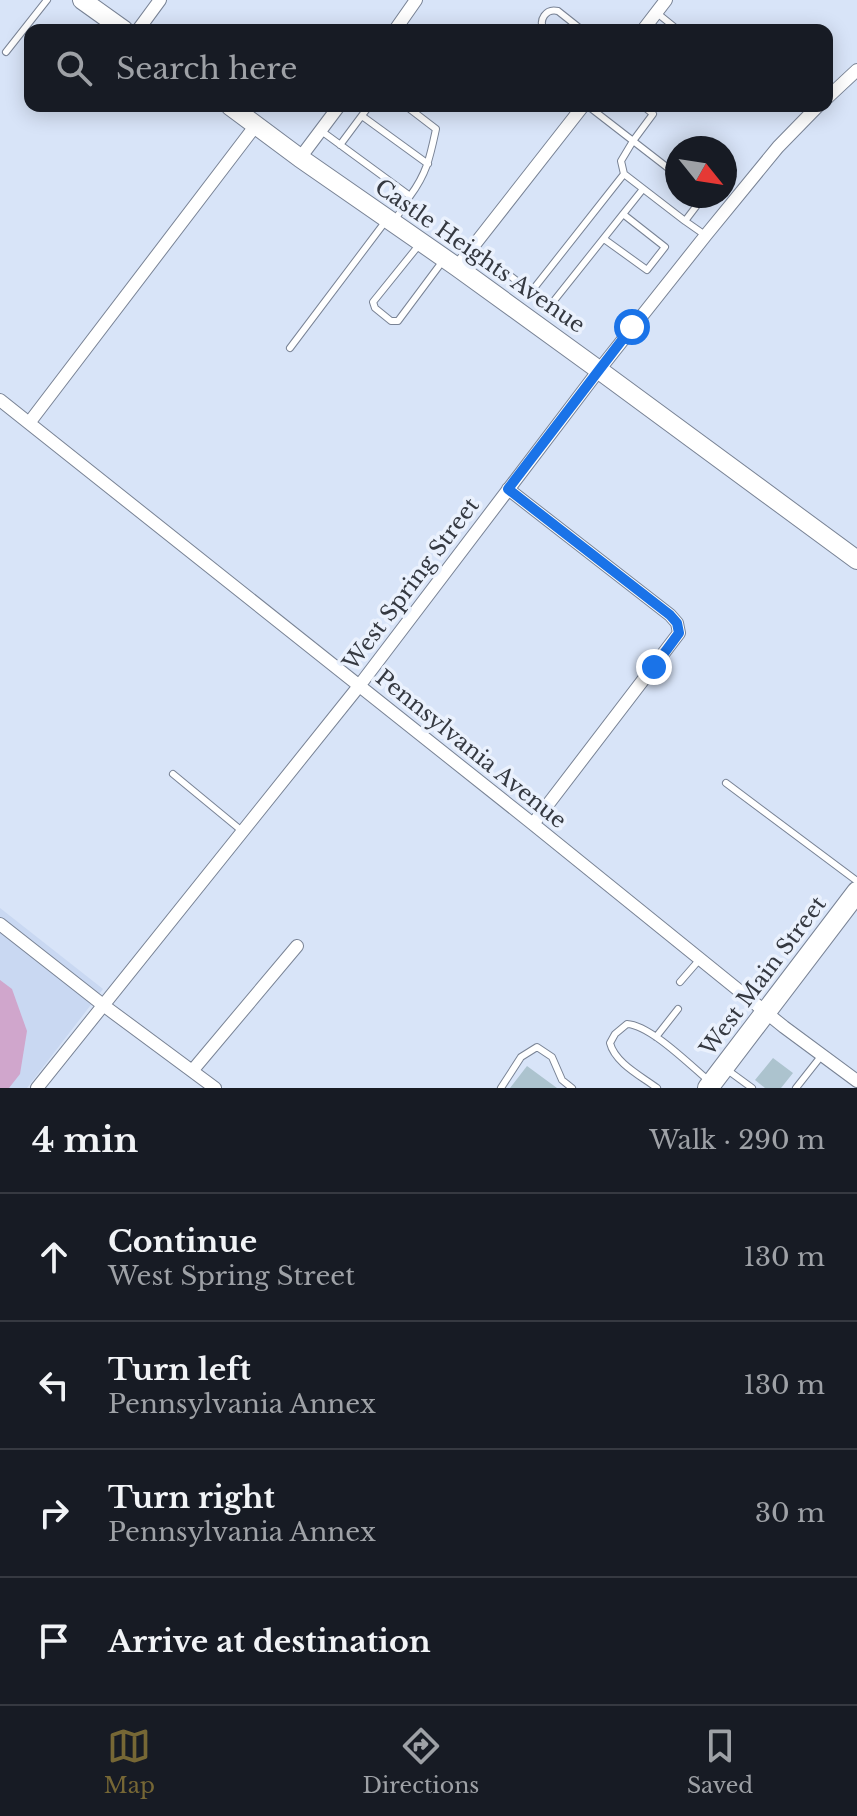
<!DOCTYPE html>
<html lang="en">
<head>
<meta charset="utf-8">
<style>
	body { margin:0; font-family:"Libre Baskerville",serif; background:#20242c; color:#f1f3f6 }
	.compass { position:absolute; left:665px; top:136px; width:72px; height:72px; border-radius:50%; background:#171b24; box-shadow:0 4px 20px #0003; rotate:120deg }
	.stop { position:absolute; width:24px; height:24px; margin:-18px; border:6px solid #1a73e8; border-radius:50%; background:#fff }
	.stop.end { background:#1a73e8; border-color:#fff; box-shadow:0 2px 8px #0008 }
	.list { margin:0; padding:0; list-style:none }
	h2 { display:flex; justify-content:space-between; align-items:center; height:104px; margin:0; padding:0 32px; font-size:34px }
	h2 small { font-size:26px; font-weight:400; color:#9ea1a6 }
	.list li { display:grid; grid-template-columns:52px 1fr auto; gap:24px; align-items:center; box-sizing:border-box; height:128px; padding:0 32px; border-top:2px solid #363941 }
	.list b { display:block; font-size:30px; white-space:nowrap }
	.list p { margin:0; font-size:26px; white-space:nowrap; color:#9ea1a6 }
	.list em { font-size:26px; font-style:normal; color:#9ea1a6 }
	.icon { flex:none; width:44px; height:44px; fill:none; stroke:currentColor; stroke-width:2; stroke-linecap:round; stroke-linejoin:round }
	.map { position:relative; flex:none; width:857px; height:1088px; overflow:hidden }
	.search { position:absolute; background:#171b24; box-shadow:0 4px 20px #0003; left:24px; right:24px; top:24px; height:88px; display:flex; align-items:center; gap:20px; box-sizing:border-box; padding:0 28px; border-radius:16px; color:#9ea1a6; font-size:30px }
	.sheet { height:616px; background:#171b24 }
	nav { display:flex; justify-content:space-around; align-items:center; box-sizing:border-box; height:112px; border-top:2px solid #363941; background:#171b24; font-size:22px; color:#9ea1a6 }
	nav a { display:grid; justify-items:center; gap:4px }
	nav .on { color:#766735 }
	.map>svg:first-child { display:block }
	.built { fill:#c9d8f2 }
	.green { fill:#d0a6cc }
	.building { fill:#acc3ce }
	.lines { fill:none; stroke-linecap:round; stroke-linejoin:round }
	.lane-casing { stroke:#798395; stroke-width:8 }
	.street-casing { stroke:#798395; stroke-width:14 }
	.secondary-casing { stroke:#798395; stroke-width:20 }
	.primary-casing { stroke:#798395; stroke-width:22 }
	.lane { stroke:#fff; stroke-width:6 }
	.street { stroke:#fff; stroke-width:12 }
	.secondary { stroke:#fff; stroke-width:18 }
	.primary { stroke:#fff; stroke-width:20 }
	.route { stroke:#1a73e8; stroke-width:10 }
	.labels { text-anchor:middle; dominant-baseline:central; stroke-width:7; stroke-linejoin:round; paint-order:stroke }
	.street-label { font-size:22px; fill:#353941; stroke:#eaf1fd }
</style>
</head>
<body>
<div class="map">
<svg width="857" height="1088" viewBox="0 0 857 1088">
	<rect width="100%" height="100%" fill="#d8e4f8"/>
	<path class="built" d="M 0,908 L 103,989 L 27,1088 L 0,1088 Z"/>
	<path class="green" d="M 0,980 L 12,989 L 27,1031 L 20,1074 L 9,1088 L 0,1088 Z"/>
	<path class="building" d="M 773,1058 L 793,1073 L 781,1088 L 765,1088 L 755,1080 Z
		M 527,1066 L 557,1088 L 510,1088 Z"/>
	<g class="lines">
		<g class="lane-casing">
			<path id="lane" d="M 657,13 L 678,30
				M 544,30 C 538,20 546,8 558,11 L 582,30
				M 6,52 L 47,0
				M 406,106 L 436,129 C 430,157 427,173 410,196
				M 588,106 L 677,175
				M 643,106 L 653,114 L 633,141 L 621,161 L 624,174 L 685,221 L 704,196
				M 362,116 L 428,164
				M 320,130 L 410,196 L 395,220
				M 340,145 L 369,106
				M 685,221 L 705,235
				M 604,239 L 647,270 L 665,247 L 623,214
				M 419,245 L 373,302 L 375,308 L 391,321 L 398,321 L 442,262
				M 473,247 L 531,292 L 624,174
				M 549,307 L 643,189
				M 290,348 L 385,222
				M 173,774 L 242,831
				M 726,783 L 857,881
				M 680,982 L 700,959
				M 656,1037 L 678,1009
				M 726,1069 L 752,1088
				M 501,1088 L 521,1057 L 537,1047 L 552,1057 L 562,1080 L 572,1088
				M 657,1088 C 641,1076 615,1063 610,1043 L 615,1034 L 627,1024 C 650,1025 690,1065 709,1081
				M 796,1088 L 822,1055"/>
		</g>
		<g class="street-casing">
			<path id="street" d="M 138,30 L 160,0
				M 395,30 L 416,0
				M 643,30 L 666,0
				M 827,98 L 857,70
				M 300,158 L 339,106
				M 457,267 L 583,106
				M 0,400 L 533,824 L 784,1027 L 857,1081
				M 29,423 L 256,125
				M 508,489 L 670,615 L 677,623 L 679,633 L 533,824
				M 0,924 L 103,1005 L 215,1088
				M 192,1071 L 297,946
				M 37,1088 L 359,686 L 599,370 L 706,235 L 778,147 L 818,106"/>
		</g>
		<g class="secondary-casing">
			<path id="secondary" d="M 82,0 L 124,30
				M 230,106 L 300,158 L 457,267 L 599,370 L 857,560"/>
		</g>
		<g class="primary-casing">
			<path id="primary" d="M 708,1088 L 857,892"/>
		</g>
		<use href="#lane" class="lane"/>
		<use href="#street" class="street"/>
		<use href="#secondary" class="secondary"/>
		<use href="#primary" class="primary"/>
	</g>
	<g class="lines">
		<path class="route" d="M 632,327 L 508,489 L 670,615 L 677,623 L 679,633 L 654,667"/>
	</g>
	<g class="labels">
		<g class="street-label">
			<text transform="translate(480 256) rotate(35)">Castle Heights Avenue</text>
			<text transform="translate(411 584) rotate(-53)">West Spring Street</text>
			<text transform="translate(471 749) rotate(39)">Pennsylvania Avenue</text>
			<text transform="translate(763 976) rotate(-53)">West Main Street</text>
		</g>
	</g>
</svg>
<svg class="compass" viewBox="-18 -18 36 36"><path d="M0-13l5 13h-10z" fill="#e53935"/><path d="M0 13l5-13h-10z" fill="#9ea1a6"/></svg>
<div class="stop" style="left:632px;top:327px"></div>
<div class="stop end" style="left:654px;top:667px"></div>
<div class="search"><svg class="icon" aria-label="search" viewBox="0 0 24 24"><circle cx="10" cy="10" r="6"/><path d="M15 15l6 6"/></svg>Search here</div>
</div>
<section class="sheet">
<h2>4 min<small>Walk · 290 m</small></h2>
<ul class="list">
<li><svg class="icon" aria-label="ahead" viewBox="0 0 24 24"><path d="M12 20V5M6 11l6-6 6 6"/></svg><div><b>Continue</b><p>West Spring Street</p></div><em>130 m</em></li>
<li><svg class="icon" aria-label="left" viewBox="0 0 24 24"><path d="M17 20v-9H6M10 6l-5 5 5 5"/></svg><div><b>Turn left</b><p>Pennsylvania Annex</p></div><em>130 m</em></li>
<li><svg class="icon" aria-label="right" viewBox="0 0 24 24"><path d="M7 20v-9h11M14 6l5 5-5 5"/></svg><div><b>Turn right</b><p>Pennsylvania Annex</p></div><em>30 m</em></li>
<li><svg class="icon" aria-label="arrive" viewBox="0 0 24 24"><path d="M6 21V4h12l-3 4 3 4H6"/></svg><div><b>Arrive at destination</b></div></li>
</ul>
</section>
<nav>
<a class="on"><svg class="icon" aria-label="map" viewBox="0 0 24 24"><path d="M3 6l6-2 6 2 6-2v14l-6 2-6-2-6 2zM9 4v14M15 6v14"/></svg>Map</a>
<a><svg class="icon" aria-label="directions" viewBox="0 0 24 24"><path d="M12 3l9 9-9 9-9-9zM9 14v-3h6M13 9l2 2-2 2"/></svg>Directions</a>
<a><svg class="icon" aria-label="saved" viewBox="0 0 24 24"><path d="M7 4h10v16l-5-4-5 4z"/></svg>Saved</a>
</nav>
</body>
</html>
